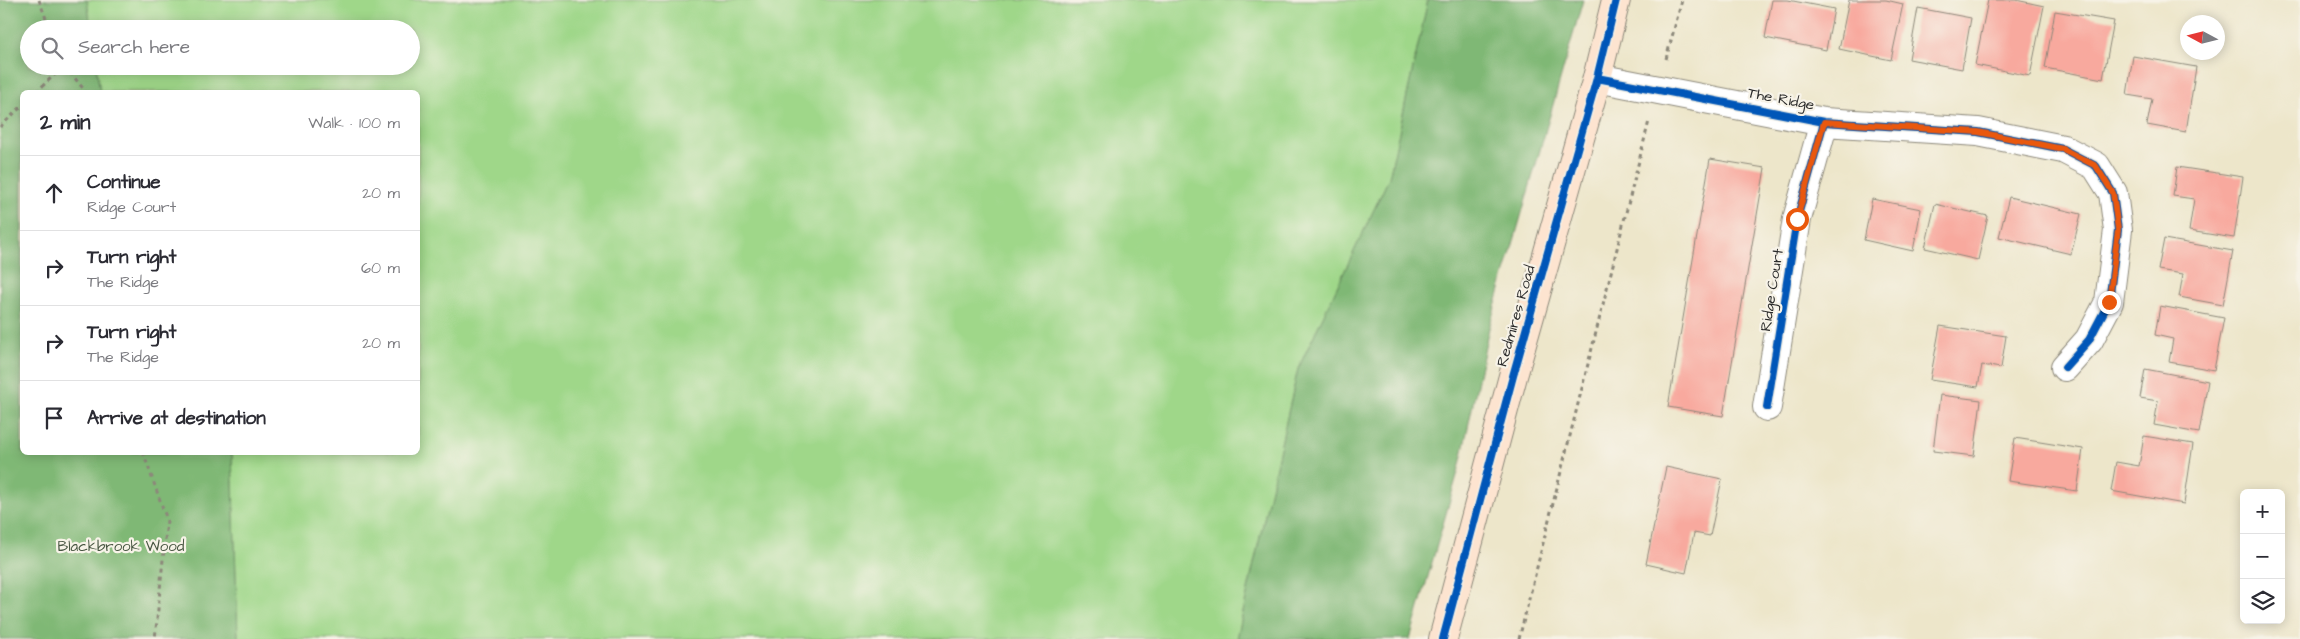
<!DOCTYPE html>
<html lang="en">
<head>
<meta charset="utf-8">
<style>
	body { margin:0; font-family:"Architects Daughter",sans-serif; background:#f7f7f7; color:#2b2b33 }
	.controls { position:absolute; right:15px; bottom:15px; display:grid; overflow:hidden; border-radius:8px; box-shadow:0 2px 12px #0003 }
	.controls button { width:45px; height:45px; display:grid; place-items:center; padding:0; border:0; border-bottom:1px solid #e1e1e2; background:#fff; color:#2b2b33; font:25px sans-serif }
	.compass { position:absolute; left:2180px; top:15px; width:45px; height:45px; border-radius:50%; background:#fff; box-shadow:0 2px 12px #0003; rotate:277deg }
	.stop { position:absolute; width:15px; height:15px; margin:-11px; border:4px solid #ea580c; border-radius:50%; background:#fff }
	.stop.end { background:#ea580c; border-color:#fff; box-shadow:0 1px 5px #0008 }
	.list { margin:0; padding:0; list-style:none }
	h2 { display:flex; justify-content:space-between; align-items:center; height:65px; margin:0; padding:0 20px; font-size:21px }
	h2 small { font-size:16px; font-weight:400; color:#7c7c81 }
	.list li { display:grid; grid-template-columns:32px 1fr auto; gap:15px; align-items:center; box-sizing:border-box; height:75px; padding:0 20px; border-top:1px solid #e1e1e2 }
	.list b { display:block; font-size:19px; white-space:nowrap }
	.list p { margin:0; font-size:16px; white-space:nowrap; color:#7c7c81 }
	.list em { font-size:16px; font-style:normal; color:#7c7c81 }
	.icon { flex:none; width:28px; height:28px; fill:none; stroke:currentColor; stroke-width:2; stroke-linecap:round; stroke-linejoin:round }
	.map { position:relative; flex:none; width:2300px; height:639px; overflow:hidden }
	.search { position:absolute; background:#fff; box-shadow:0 2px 12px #0003; left:20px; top:20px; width:400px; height:55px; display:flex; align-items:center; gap:12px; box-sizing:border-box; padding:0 18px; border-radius:28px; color:#7c7c81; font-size:19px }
	.panel { position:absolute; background:#fff; box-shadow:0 2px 12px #0003; left:20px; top:90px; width:400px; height:365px; border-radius:8px }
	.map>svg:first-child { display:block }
	.green { fill:#9fd789; stroke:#65815a }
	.forest { fill:#7fb875; stroke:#557250 }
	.building { fill:#f8a99e }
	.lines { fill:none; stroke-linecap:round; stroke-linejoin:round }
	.street-casing { stroke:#8c887a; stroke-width:30 }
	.secondary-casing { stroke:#8c887a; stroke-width:30 }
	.path { stroke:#8c887a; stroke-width:3; stroke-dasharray:4 4; stroke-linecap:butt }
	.street { stroke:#fff; stroke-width:28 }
	.secondary { stroke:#fde4d0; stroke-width:28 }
	.cycleway-casing { stroke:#f7f3e8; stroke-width:11 }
	.cycleway { stroke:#0057b8; stroke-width:8 }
	.route { stroke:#ea580c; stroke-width:6 }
	.labels { text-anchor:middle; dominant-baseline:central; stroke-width:4.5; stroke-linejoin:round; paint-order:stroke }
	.street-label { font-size:15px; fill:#2b2b2b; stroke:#f7f3e8 }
	.park-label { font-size:15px; fill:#485642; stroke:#f7f3e8 }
</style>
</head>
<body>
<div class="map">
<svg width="2300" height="639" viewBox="0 0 2300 639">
	<rect width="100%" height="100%" fill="#f7f3e8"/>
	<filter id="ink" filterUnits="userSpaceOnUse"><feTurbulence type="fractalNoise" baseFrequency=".02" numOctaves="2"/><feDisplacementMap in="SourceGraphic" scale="10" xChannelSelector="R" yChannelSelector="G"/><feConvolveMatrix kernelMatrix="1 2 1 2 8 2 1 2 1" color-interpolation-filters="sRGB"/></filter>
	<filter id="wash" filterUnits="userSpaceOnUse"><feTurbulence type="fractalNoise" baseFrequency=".0096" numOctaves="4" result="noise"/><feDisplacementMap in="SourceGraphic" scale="20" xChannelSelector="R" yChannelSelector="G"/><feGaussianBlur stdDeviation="1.12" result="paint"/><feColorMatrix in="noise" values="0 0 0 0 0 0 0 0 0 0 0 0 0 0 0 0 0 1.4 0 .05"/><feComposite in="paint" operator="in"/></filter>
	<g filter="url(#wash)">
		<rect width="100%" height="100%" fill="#ede6ca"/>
		<path class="green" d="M 87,0 L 1428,0 L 1389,178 L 1298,369 L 1237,639 L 238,639 L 232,453 L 418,452 L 418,92 L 100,92 L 96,66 L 411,66 L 411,29 L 91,29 Z"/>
		<path class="forest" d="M 0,0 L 87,0 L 91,29 L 29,29 L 29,66 L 96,66 L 100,92 L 22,92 L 22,452 L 232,453 L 238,639 L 0,639 Z
			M 1428,0 L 1583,0 L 1489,328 L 1460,465 L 1410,639 L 1237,639 L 1298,369 L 1389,178 Z"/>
		<g id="blocks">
			<path class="building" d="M 1772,0 L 1788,0 L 1834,9 L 1826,50 L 1765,38 Z
				M 1849,0 L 1886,0 L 1903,4 L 1891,60 L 1839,49 Z
				M 1988,0 L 2016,0 L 2044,6 L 2030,76 L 1975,65 Z
				M 1918,8 L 1971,18 L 1962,69 L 1909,59 Z
				M 2055,11 L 2114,21 L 2103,79 L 2045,68 Z
				M 2133,56 L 2196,67 L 2186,132 L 2147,125 L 2152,99 L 2127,95 Z
				M 1710,159 L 1765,168 L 1723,416 L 1668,407 Z
				M 2177,167 L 2243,177 L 2234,238 L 2189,231 L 2194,199 L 2173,196 Z
				M 2009,197 L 2081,214 L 2071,254 L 1999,237 Z
				M 1872,199 L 1921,209 L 1913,251 L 1864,240 Z
				M 1935,204 L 1988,216 L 1978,260 L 1925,248 Z
				M 2164,239 L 2233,251 L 2223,305 L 2179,297 L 2183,274 L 2158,270 Z
				M 2160,306 L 2224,318 L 2214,370 L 2169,362 L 2173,339 L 2155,335 Z
				M 1940,326 L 2006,336 L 2001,368 L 1982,365 L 1978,387 L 1930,380 Z
				M 2145,369 L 2208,381 L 2199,433 L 2154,425 L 2158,401 L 2140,398 Z
				M 1940,395 L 1981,400 L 1974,456 L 1933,451 Z
				M 2144,436 L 2193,444 L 2184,504 L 2111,491 L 2116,462 L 2139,466 Z
				M 2015,438 L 2083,449 L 2077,491 L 2008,481 Z
				M 1666,467 L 1722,479 L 1710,536 L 1694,533 L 1686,573 L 1646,564 Z"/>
		</g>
	</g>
	<g filter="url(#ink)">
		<use href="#blocks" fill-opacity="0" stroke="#8c887a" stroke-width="1"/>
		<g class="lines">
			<g class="street-casing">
				<path id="street" d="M 1597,78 L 1824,122 L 1978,132 L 2063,149 L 2096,166 L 2113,193 L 2118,230 L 2109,302 L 2089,340 L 2065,367
					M 1767,407 L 1797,219 L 1824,122"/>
			</g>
			<g class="secondary-casing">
				<path id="secondary" d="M 1443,639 L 1513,376 L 1597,78 L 1616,0"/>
			</g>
			<path class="path" d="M 39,0 L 50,29
				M 1666,59 L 1682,0
				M 65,66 L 86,92
				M 36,92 L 64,66
				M 0,127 L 22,106
				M 143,452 L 167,520 L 155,639
				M 1519,639 L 1649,121"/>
			<use href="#street" class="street"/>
			<use href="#secondary" class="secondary"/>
			<g class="cycleway-casing">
				<path id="cycleway" d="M 1597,78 L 1824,122 L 1978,132 L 2063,149 L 2096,166 L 2113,193 L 2118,230 L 2109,302 L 2089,340 L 2065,367
					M 1767,407 L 1797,219 L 1824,122
					M 1443,639 L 1513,376 L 1597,78 L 1616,0"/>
			</g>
			<use href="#cycleway" class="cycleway"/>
		</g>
	</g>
	<g class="lines" filter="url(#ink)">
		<path class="route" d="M 1797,219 L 1824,122 L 1978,132 L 2063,149 L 2096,166 L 2113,193 L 2118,230 L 2109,302"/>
	</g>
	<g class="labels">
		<g class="street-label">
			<text transform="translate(1781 99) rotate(11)">The Ridge</text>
			<text transform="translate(1772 290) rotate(-81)">Ridge Court</text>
			<text transform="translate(1516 316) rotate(-74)">Redmires Road</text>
		</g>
		<g class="park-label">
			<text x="121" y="546">Blackbrook Wood</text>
		</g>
	</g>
</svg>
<div class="controls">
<button>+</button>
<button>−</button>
<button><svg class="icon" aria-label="layers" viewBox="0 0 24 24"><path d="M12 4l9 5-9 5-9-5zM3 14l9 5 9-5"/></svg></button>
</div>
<svg class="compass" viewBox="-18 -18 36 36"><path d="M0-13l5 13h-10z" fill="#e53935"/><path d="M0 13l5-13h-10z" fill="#7c7c81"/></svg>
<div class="stop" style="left:1797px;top:219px"></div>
<div class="stop end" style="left:2109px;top:302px"></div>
<div class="search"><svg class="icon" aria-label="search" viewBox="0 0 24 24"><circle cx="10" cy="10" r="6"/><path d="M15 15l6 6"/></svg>Search here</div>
<section class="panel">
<h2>2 min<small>Walk · 100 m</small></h2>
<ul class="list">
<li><svg class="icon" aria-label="ahead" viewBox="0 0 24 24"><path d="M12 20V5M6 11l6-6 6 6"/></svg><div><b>Continue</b><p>Ridge Court</p></div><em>20 m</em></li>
<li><svg class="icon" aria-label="right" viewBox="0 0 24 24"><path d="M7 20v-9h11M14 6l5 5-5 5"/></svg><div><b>Turn right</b><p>The Ridge</p></div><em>60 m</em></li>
<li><svg class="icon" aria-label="right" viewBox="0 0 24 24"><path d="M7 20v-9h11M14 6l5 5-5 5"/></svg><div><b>Turn right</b><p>The Ridge</p></div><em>20 m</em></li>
<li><svg class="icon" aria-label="arrive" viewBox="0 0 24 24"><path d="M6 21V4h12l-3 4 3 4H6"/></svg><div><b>Arrive at destination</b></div></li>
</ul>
</section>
</div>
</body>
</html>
